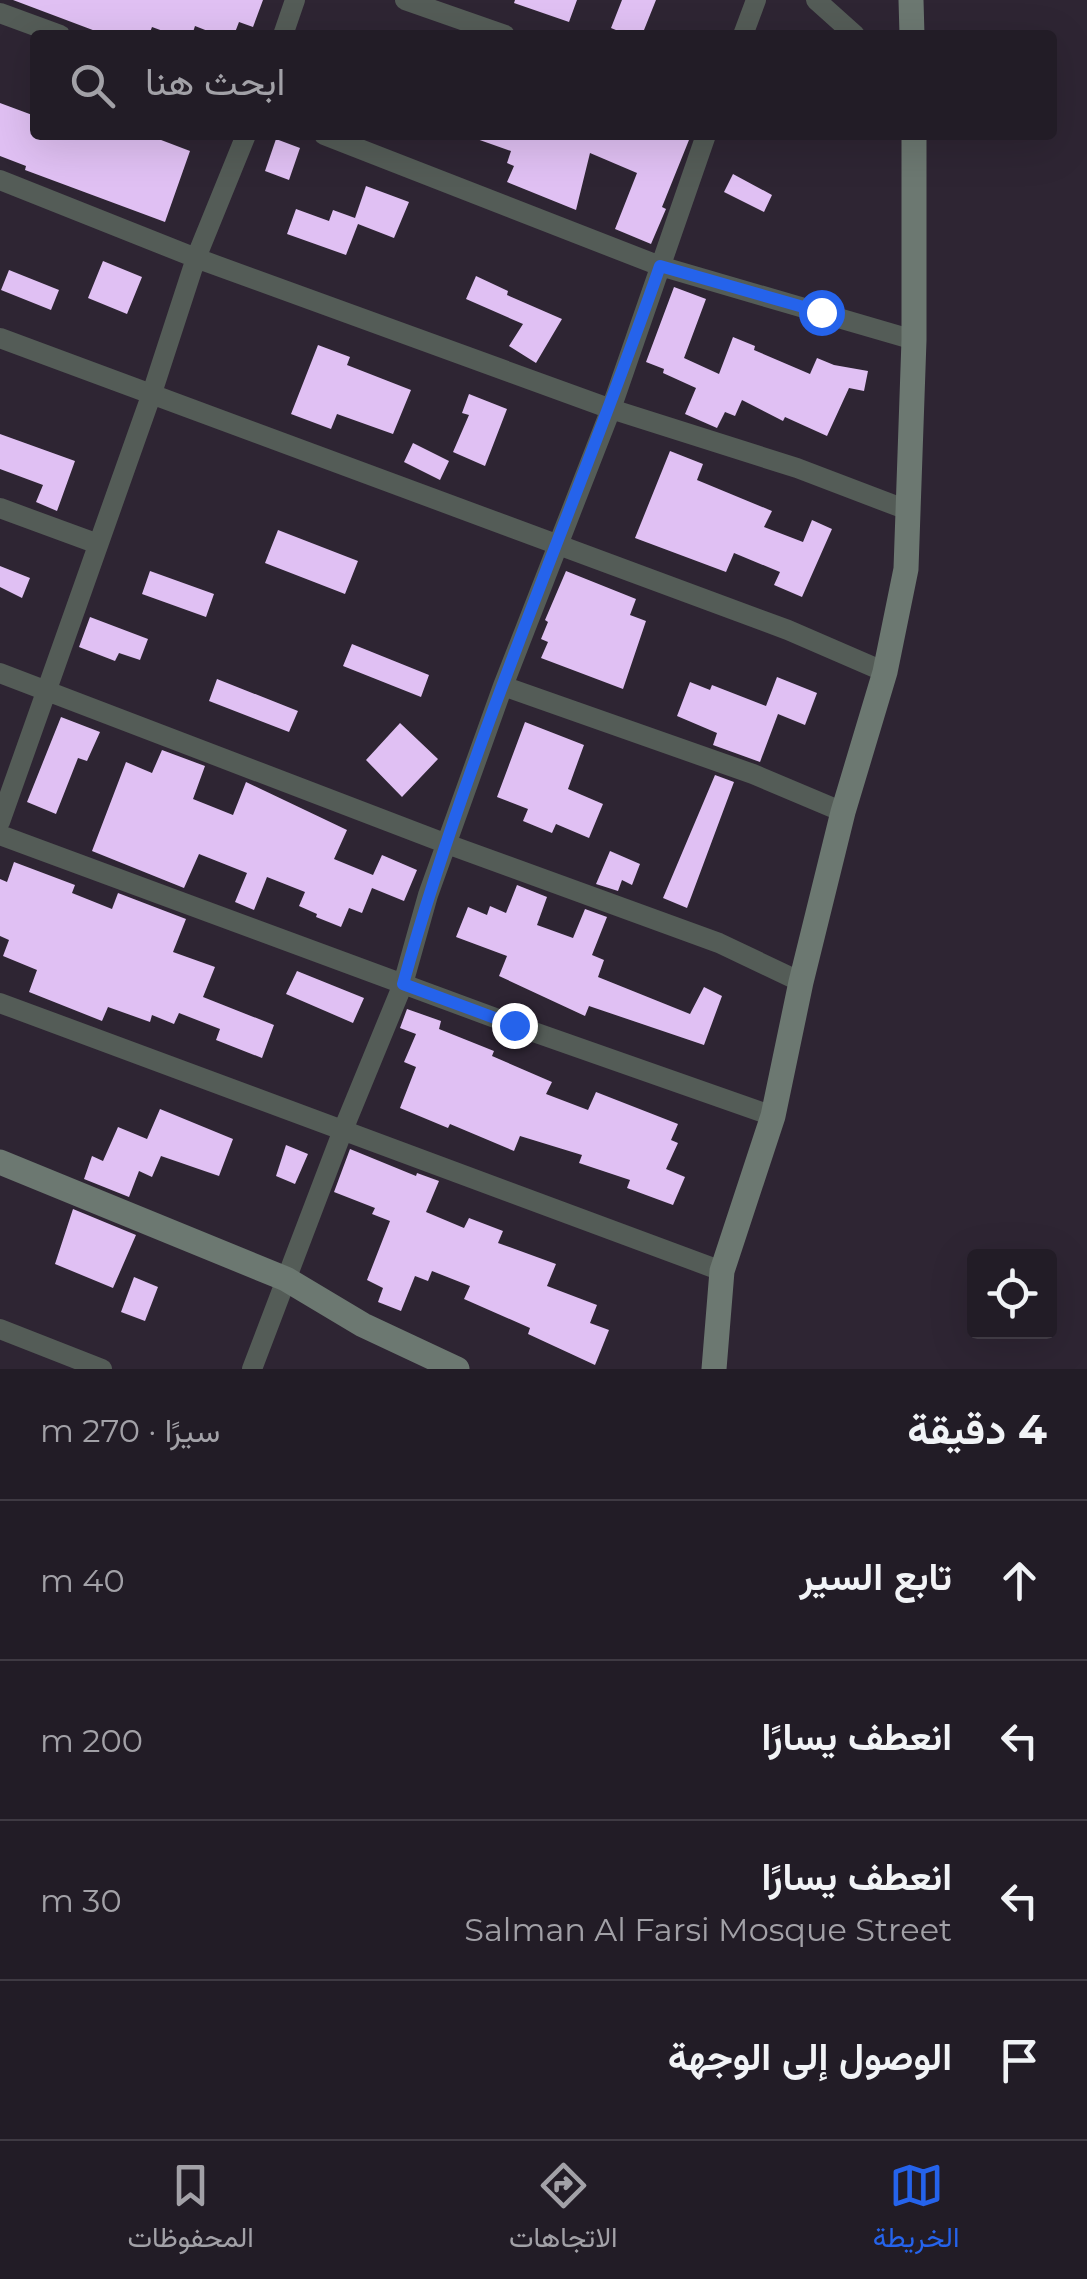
<!DOCTYPE html>
<html lang="ar">
<head>
<meta charset="utf-8">
<style>
	body { margin:0; font-family:Montserrat,Vazirmatn,sans-serif; background:#2a252e; color:#f1f3f6; direction:rtl }
	.controls { position:absolute; right:30px; bottom:30px; display:grid; overflow:hidden; border-radius:10px; box-shadow:0 10px 40px #0002 }
	.controls button { width:90px; height:90px; display:grid; place-items:center; padding:0; border:0; border-bottom:2px solid #3f3a43; background:#221c26; color:#f1f3f6; font:50px sans-serif }
	.stop { position:absolute; width:30px; height:30px; margin:-22px; border:8px solid #2563eb; border-radius:50%; background:#fff }
	.stop.end { background:#2563eb; border-color:#fff; box-shadow:0 2px 10px #0008 }
	.list { margin:0; padding:0; list-style:none }
	h2 { display:flex; justify-content:space-between; align-items:center; height:130px; margin:0; padding:0 40px; font-size:42px }
	h2 small { font-size:32px; font-weight:400; color:#a2a1a7 }
	.list li { display:grid; grid-template-columns:65px 1fr auto; gap:30px; align-items:center; box-sizing:border-box; height:160px; padding:0 40px; border-top:2px solid #3f3a43 }
	.list b { display:block; font-size:38px; white-space:nowrap }
	.list p { margin:0; font-size:32px; white-space:nowrap; color:#a2a1a7 }
	.list em { font-size:32px; font-style:normal; color:#a2a1a7 }
	.icon { flex:none; width:55px; height:55px; fill:none; stroke:currentColor; stroke-width:2; stroke-linecap:round; stroke-linejoin:round }
	.map { position:relative; flex:none; width:1087px; height:1369px; overflow:hidden; direction:ltr }
	.search { position:absolute; background:#221c26; box-shadow:0 10px 40px #0002; left:30px; right:30px; top:30px; height:110px; display:flex; align-items:center; gap:25px; box-sizing:border-box; padding:0 35px; border-radius:10px; color:#a2a1a7; font-size:38px }
	.sheet { height:770px; background:#221c26 }
	nav { display:flex; justify-content:space-around; align-items:center; box-sizing:border-box; height:140px; border-top:2px solid #3f3a43; background:#221c26; font-size:28px; color:#a2a1a7 }
	nav a { display:grid; justify-items:center; gap:5px }
	nav .on { color:#2563eb }
	.map>svg:first-child { display:block }
	.building { fill:#e0c0f3 }
	.lines { fill:none; stroke-linecap:round; stroke-linejoin:round }
	.street { stroke:#545c57; stroke-width:20 }
	.secondary { stroke:#6c7871; stroke-width:25 }
	.route { stroke:#2563eb; stroke-width:12 }
</style>
</head>
<body>
<div class="map">
<svg width="1087" height="1369" viewBox="0 0 1087 1369">
	<rect width="100%" height="100%" fill="#2e2533"/>
	<path class="building" d="M 13,0 L 263,0 L 253,27 L 239,22 L 234,35 L 218,35 L 195,26 L 192,35 L 174,35 L 152,27 L 149,35 L 106,35 Z
		M 515,0 L 577,0 L 569,22 L 514,3 Z
		M 622,0 L 656,0 L 642,35 L 628,35 L 611,28 Z
		M 0,103 L 35,116 L 35,135 L 148,135 L 190,151 L 165,222 L 25,170 L 26,166 L 0,156 Z
		M 475,135 L 691,135 L 662,207 L 666,209 L 651,244 L 615,229 L 637,173 L 590,153 L 576,210 L 507,182 L 514,166 L 507,163 L 511,151 L 474,138 Z
		M 276,139 L 300,148 L 289,180 L 265,171 Z
		M 733,174 L 772,195 L 764,212 L 724,192 Z
		M 366,186 L 409,202 L 394,238 L 358,224 L 346,255 L 287,234 L 296,209 L 329,221 L 333,210 L 355,218 Z
		M 103,261 L 142,277 L 127,314 L 88,298 Z
		M 9,270 L 59,290 L 51,310 L 1,290 Z
		M 476,276 L 508,291 L 507,295 L 562,319 L 536,363 L 509,346 L 523,324 L 466,299 Z
		M 674,287 L 706,299 L 684,358 L 719,374 L 733,337 L 755,346 L 754,350 L 810,374 L 817,358 L 834,365 L 868,371 L 864,391 L 849,388 L 827,436 L 785,417 L 783,421 L 742,400 L 735,416 L 725,412 L 717,428 L 685,414 L 696,388 L 663,373 L 664,369 L 646,362 Z
		M 318,345 L 350,357 L 347,365 L 411,390 L 393,434 L 337,414 L 331,429 L 291,414 Z
		M 469,394 L 507,409 L 485,466 L 453,452 L 469,415 L 462,413 Z
		M 0,434 L 75,461 L 57,511 L 36,502 L 43,485 L 0,469 Z
		M 413,443 L 449,461 L 440,480 L 404,462 Z
		M 670,451 L 703,464 L 697,480 L 772,511 L 764,527 L 803,542 L 812,520 L 832,529 L 802,597 L 774,585 L 780,572 L 734,553 L 726,572 L 635,538 Z
		M 278,530 L 358,561 L 345,594 L 265,563 Z
		M 0,566 L 30,578 L 22,598 L 0,587 Z
		M 150,571 L 214,594 L 206,617 L 142,594 Z
		M 566,571 L 636,599 L 630,615 L 646,621 L 623,689 L 541,658 L 548,642 L 541,639 L 548,622 L 545,620 Z
		M 90,617 L 148,639 L 140,660 L 119,653 L 115,661 L 79,647 Z
		M 352,644 L 429,675 L 421,697 L 343,666 Z
		M 777,677 L 817,693 L 805,725 L 778,714 L 760,762 L 713,745 L 717,733 L 677,716 L 690,682 L 710,690 L 712,685 L 766,706 Z
		M 217,679 L 298,711 L 289,732 L 209,701 Z
		M 61,717 L 100,732 L 87,761 L 78,758 L 56,814 L 27,802 Z
		M 525,722 L 584,745 L 568,789 L 603,804 L 589,838 L 556,824 L 552,833 L 523,821 L 528,809 L 497,797 Z
		M 400,723 L 438,759 L 402,797 L 366,760 Z
		M 162,750 L 205,766 L 193,799 L 233,815 L 246,782 L 347,830 L 334,859 L 373,875 L 382,855 L 417,870 L 404,901 L 372,888 L 362,913 L 349,908 L 341,927 L 316,917 L 317,914 L 299,906 L 305,892 L 267,877 L 254,910 L 235,902 L 247,873 L 199,854 L 184,888 L 92,851 L 126,762 L 152,773 Z
		M 715,775 L 734,782 L 687,908 L 663,898 Z
		M 610,851 L 640,864 L 632,885 L 622,880 L 618,891 L 596,884 Z
		M 14,862 L 75,885 L 72,893 L 112,909 L 118,893 L 186,919 L 173,952 L 215,967 L 203,997 L 274,1025 L 262,1058 L 216,1040 L 220,1029 L 179,1013 L 174,1024 L 152,1015 L 150,1022 L 108,1007 L 102,1021 L 29,992 L 37,970 L 3,956 L 9,940 L 0,936 L 0,879 L 7,882 Z
		M 517,885 L 547,897 L 537,925 L 573,938 L 585,909 L 607,917 L 592,955 L 604,960 L 598,977 L 690,1014 L 704,987 L 722,996 L 704,1045 L 589,1006 L 585,1016 L 499,976 L 507,956 L 456,937 L 468,907 L 487,915 L 490,906 L 506,913 Z
		M 297,971 L 364,998 L 353,1023 L 286,994 Z
		M 407,1009 L 441,1021 L 439,1029 L 494,1051 L 492,1056 L 552,1082 L 546,1094 L 588,1110 L 596,1092 L 678,1124 L 671,1140 L 678,1143 L 666,1169 L 685,1177 L 673,1205 L 627,1188 L 630,1180 L 579,1163 L 582,1155 L 520,1136 L 514,1151 L 450,1124 L 448,1128 L 400,1108 L 416,1067 L 404,1062 L 416,1034 L 400,1028 Z
		M 160,1109 L 233,1139 L 219,1176 L 161,1156 L 152,1177 L 139,1171 L 129,1197 L 84,1179 L 92,1156 L 103,1161 L 118,1127 L 147,1139 Z
		M 286,1145 L 308,1154 L 295,1184 L 276,1176 Z
		M 350,1149 L 416,1176 L 417,1173 L 439,1181 L 426,1212 L 464,1228 L 469,1218 L 503,1231 L 498,1243 L 556,1264 L 547,1286 L 597,1305 L 590,1323 L 609,1330 L 595,1365 L 528,1334 L 530,1328 L 464,1299 L 470,1286 L 432,1271 L 428,1281 L 415,1276 L 401,1311 L 378,1302 L 383,1288 L 367,1280 L 390,1221 L 372,1214 L 375,1208 L 334,1192 Z
		M 73,1209 L 136,1235 L 113,1288 L 55,1264 Z
		M 134,1277 L 158,1287 L 145,1321 L 121,1312 Z"/>
	<g class="lines">
		<path class="street" d="M 405,0 L 505,35
			M 816,0 L 855,35
			M 0,13 L 60,35
			M 283,35 L 295,0
			M 743,35 L 756,0
			M 324,135 L 660,266 L 914,340
			M 0,180 L 196,258 L 611,409 L 797,468 L 910,511
			M 0,338 L 788,630 L 885,672
			M 0,508 L 98,544
			M 0,673 L 447,844 L 719,943 L 801,982
			M 503,686 L 753,774 L 843,812
			M 0,822 L 152,393 L 196,258 L 246,135
			M 0,835 L 514,1025 L 773,1116
			M 0,1003 L 722,1271
			M 0,1329 L 102,1369
			M 252,1369 L 343,1130 L 403,984 L 428,895 L 503,686 L 611,409 L 706,135"/>
		<path class="secondary" d="M 911,0 L 912,35
			M 0,1162 L 286,1279 L 363,1325 L 457,1369
			M 714,1369 L 722,1271 L 773,1116 L 801,982 L 843,812 L 885,672 L 906,569 L 914,340 L 914,135"/>
	</g>
	<g class="lines">
		<path class="route" d="M 514,1025 L 403,984 C 471,739 577,506 660,266 L 821,312"/>
	</g>
</svg>
<div class="controls">
<button><svg class="icon" aria-label="locate" viewBox="0 0 24 24"><circle cx="12" cy="12" r="6"/><path d="M12 2v4M12 18v4M2 12h4M18 12h4"/></svg></button>
</div>
<div class="stop" style="left:821px;top:312px"></div>
<div class="stop end" style="left:514px;top:1025px"></div>
<div class="search"><svg class="icon" aria-label="search" viewBox="0 0 24 24"><circle cx="10" cy="10" r="6"/><path d="M15 15l6 6"/></svg>ابحث هنا</div>
</div>
<section class="sheet">
<h2>4 دقيقة<small>سيرًا · 270 m</small></h2>
<ul class="list">
<li><svg class="icon" aria-label="ahead" viewBox="0 0 24 24"><path d="M12 20V5M6 11l6-6 6 6"/></svg><div><b>تابع السير</b></div><em>40 m</em></li>
<li><svg class="icon" aria-label="left" viewBox="0 0 24 24"><path d="M17 20v-9H6M10 6l-5 5 5 5"/></svg><div><b>انعطف يسارًا</b></div><em>200 m</em></li>
<li><svg class="icon" aria-label="left" viewBox="0 0 24 24"><path d="M17 20v-9H6M10 6l-5 5 5 5"/></svg><div><b>انعطف يسارًا</b><p>Salman Al Farsi Mosque Street</p></div><em>30 m</em></li>
<li><svg class="icon" aria-label="arrive" viewBox="0 0 24 24"><path d="M6 21V4h12l-3 4 3 4H6"/></svg><div><b>الوصول إلى الوجهة</b></div></li>
</ul>
</section>
<nav>
<a class="on"><svg class="icon" aria-label="map" viewBox="0 0 24 24"><path d="M3 6l6-2 6 2 6-2v14l-6 2-6-2-6 2zM9 4v14M15 6v14"/></svg>الخريطة</a>
<a><svg class="icon" aria-label="directions" viewBox="0 0 24 24"><path d="M12 3l9 9-9 9-9-9zM9 14v-3h6M13 9l2 2-2 2"/></svg>الاتجاهات</a>
<a><svg class="icon" aria-label="saved" viewBox="0 0 24 24"><path d="M7 4h10v16l-5-4-5 4z"/></svg>المحفوظات</a>
</nav>
</body>
</html>
